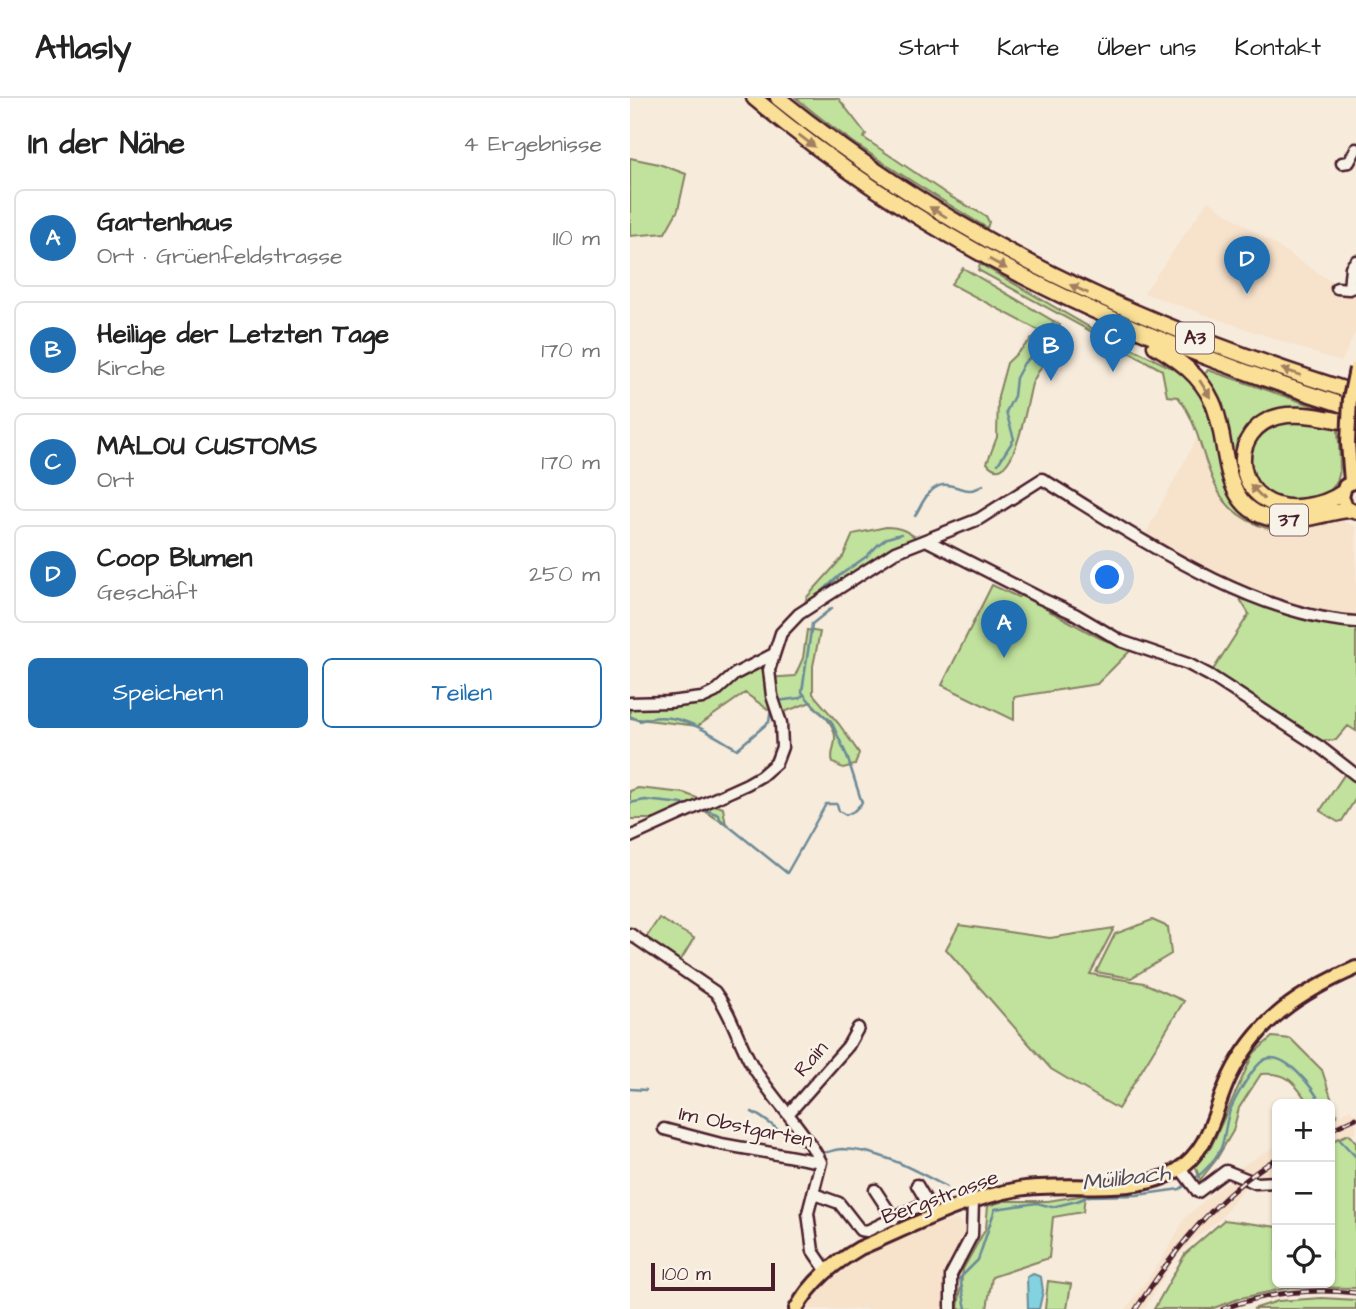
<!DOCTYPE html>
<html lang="de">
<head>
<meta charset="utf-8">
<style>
	body { margin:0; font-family:"Architects Daughter",sans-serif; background:#f2f2f2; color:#222 }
	.controls { position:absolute; right:21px; bottom:21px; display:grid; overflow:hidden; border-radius:10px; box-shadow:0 2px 5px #0004 }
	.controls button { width:63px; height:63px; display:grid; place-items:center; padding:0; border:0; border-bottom:2px solid #e0e0e0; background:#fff; color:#222; font:35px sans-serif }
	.scale { position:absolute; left:21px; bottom:18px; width:124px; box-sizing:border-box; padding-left:7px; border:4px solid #4a1f2b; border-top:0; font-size:19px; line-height:24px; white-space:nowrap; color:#4a1f2b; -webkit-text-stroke:5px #f7f3e8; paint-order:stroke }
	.you { position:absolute; left:478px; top:480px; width:24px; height:24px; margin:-18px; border:5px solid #fff; border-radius:50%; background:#1a73e8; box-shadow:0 0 0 10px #1a73e833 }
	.badge { display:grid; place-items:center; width:46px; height:46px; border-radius:50%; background:#1f6fb2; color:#fff; font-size:23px; font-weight:700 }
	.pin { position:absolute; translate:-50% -58px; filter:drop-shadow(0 2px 4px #0008) }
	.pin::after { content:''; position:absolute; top:37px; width:24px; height:21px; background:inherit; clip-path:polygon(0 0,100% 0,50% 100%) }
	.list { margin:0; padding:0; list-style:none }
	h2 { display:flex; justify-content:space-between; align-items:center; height:91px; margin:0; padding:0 28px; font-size:30px }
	h2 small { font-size:23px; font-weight:400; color:#767676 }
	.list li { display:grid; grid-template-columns:46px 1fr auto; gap:21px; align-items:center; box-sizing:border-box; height:98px; margin:0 14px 14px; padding:0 14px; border:2px solid #e0e0e0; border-radius:10px }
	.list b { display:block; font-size:26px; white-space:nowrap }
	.list p { margin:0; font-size:23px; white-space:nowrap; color:#767676 }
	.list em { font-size:23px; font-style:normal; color:#767676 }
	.actions { display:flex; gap:14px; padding:21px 28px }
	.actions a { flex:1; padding:16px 0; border:2px solid #1f6fb2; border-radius:10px; text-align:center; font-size:24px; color:#1f6fb2 }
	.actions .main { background:#1f6fb2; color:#fff }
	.icon { flex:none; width:38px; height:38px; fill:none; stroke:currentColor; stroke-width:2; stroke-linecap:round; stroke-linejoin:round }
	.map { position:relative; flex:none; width:726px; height:1211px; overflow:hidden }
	header { display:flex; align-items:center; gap:42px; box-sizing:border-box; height:98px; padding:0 35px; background:#fff; border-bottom:2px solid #e0e0e0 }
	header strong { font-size:33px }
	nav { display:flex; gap:38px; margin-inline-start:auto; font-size:24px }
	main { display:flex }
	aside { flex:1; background:#fff }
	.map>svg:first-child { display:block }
	.built { fill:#f7e2cb }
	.green { fill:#c0e29c; stroke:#858064; stroke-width:2 }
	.water { fill:#83d2e0; stroke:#6c8a98; stroke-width:2 }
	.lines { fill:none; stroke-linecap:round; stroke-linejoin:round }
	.stream { stroke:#6c8a98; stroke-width:2.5 }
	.minor-casing { stroke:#4a1f2b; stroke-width:15 }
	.major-casing { stroke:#4a1f2b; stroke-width:18 }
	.highway-casing { stroke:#4a1f2b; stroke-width:19 }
	.minor { stroke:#f7f3e8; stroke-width:10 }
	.major { stroke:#fadf96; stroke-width:12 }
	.highway { stroke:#fadf96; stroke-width:14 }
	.rail-casing { stroke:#4a1f2b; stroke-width:5 }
	.rail { stroke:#f7f3e8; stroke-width:2.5; stroke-dasharray:8; stroke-linecap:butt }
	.major-bridge-casing { stroke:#4a1f2b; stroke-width:18; stroke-linecap:butt }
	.major-bridge { stroke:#fadf96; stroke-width:12 }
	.oneway { fill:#a27f60 }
	.labels { text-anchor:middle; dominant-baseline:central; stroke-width:5; stroke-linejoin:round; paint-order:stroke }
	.shield { fill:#f7f3e8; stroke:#7e5f64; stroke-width:2 }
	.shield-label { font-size:19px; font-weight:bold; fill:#4a1f2b }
	.street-label { font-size:21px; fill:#4a1f2b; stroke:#f7f3e8 }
	.water-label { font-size:23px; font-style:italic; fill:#584c58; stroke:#f7f3e8 }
</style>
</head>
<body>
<header>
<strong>Atlasly</strong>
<nav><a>Start</a><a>Karte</a><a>Über uns</a><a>Kontakt</a></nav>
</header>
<main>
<aside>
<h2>In der Nähe<small>4 Ergebnisse</small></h2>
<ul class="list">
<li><span class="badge">A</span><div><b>Gartenhaus</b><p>Ort · Grüenfeldstrasse</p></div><em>110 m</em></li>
<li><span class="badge">B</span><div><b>Heilige der Letzten Tage</b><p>Kirche</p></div><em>170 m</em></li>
<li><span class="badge">C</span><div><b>MALOU CUSTOMS</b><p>Ort</p></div><em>170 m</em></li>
<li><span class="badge">D</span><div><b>Coop Blumen</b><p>Geschäft</p></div><em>250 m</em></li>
</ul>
<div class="actions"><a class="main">Speichern</a><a>Teilen</a></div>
</aside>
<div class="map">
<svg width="726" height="1211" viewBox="0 0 726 1211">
	<rect width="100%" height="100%" fill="#f7ebdb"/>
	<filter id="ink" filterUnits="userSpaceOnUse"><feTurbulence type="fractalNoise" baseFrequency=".0143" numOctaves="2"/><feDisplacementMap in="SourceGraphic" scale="14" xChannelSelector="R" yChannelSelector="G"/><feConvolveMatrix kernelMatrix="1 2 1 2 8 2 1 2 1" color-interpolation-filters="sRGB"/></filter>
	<g filter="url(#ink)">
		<path class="built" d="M 578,103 L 714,192 L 726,193 L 726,233 L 711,264 L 514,195 Z
			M 568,338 L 583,387 L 650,433 L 703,423 L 712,423 L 726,429 L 726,521 L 680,512 L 648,502 L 586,475 L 515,437 Z
			M 721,1011 L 723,1016 L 726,1015 L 726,1033 L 700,1044 L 700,1022 Z
			M 647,1047 L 647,1072 L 631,1082 L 606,1072 Z
			M 610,1081 L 618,1084 L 592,1119 L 560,1145 L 545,1161 L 514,1211 L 496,1211 L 533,1160 L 555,1120 L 592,1087 Z
			M 322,1122 L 329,1123 L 334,1128 L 334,1141 L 317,1175 L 316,1211 L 176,1211 L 182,1201 L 194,1188 L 230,1160 L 282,1135 Z"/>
		<path class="green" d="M 166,0 L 208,0 L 236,36 L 234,40 L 321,99 L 356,118 L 359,124 L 357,130 C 292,90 225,50 166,0 Z
			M 0,60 L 29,66 L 56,76 L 48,112 L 35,135 L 0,138 Z
			M 350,166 L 461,230 L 554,276 L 572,294 L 623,417 L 703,420 L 697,425 C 682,428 665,433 649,433 C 642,433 635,429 628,427 C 568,404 582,342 548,299 L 537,298 L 532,272 L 348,172 Z
			M 333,170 L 430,227 C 426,238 423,248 418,258 C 413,267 406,276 402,286 C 398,298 384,397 357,365 L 367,339 L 368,298 L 377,265 L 410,233 L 321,186 Z
			M 578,272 L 707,316 C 707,331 712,365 709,377 C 703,407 654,408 634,393 C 630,390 627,383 624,380 L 611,391 C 607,379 601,366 599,354 C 595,319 600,306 574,277 Z
			M 256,429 C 270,429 277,433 288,441 L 172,512 L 177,499 L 213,459 L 223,436 Z
			M 362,487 L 388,499 L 393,496 L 421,508 L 419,513 C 437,521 453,532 470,540 C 480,545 492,546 503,550 L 467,586 L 384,599 L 384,622 L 312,587 Z
			M 605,493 L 698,524 L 726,528 L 726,633 L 718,628 L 706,642 L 683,643 L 581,575 L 619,516 Z
			M 177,532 L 190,534 L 183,568 L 183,596 L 209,626 L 229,655 L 225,667 L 213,670 L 203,665 C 200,656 204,652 205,642 C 206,626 191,615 181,604 L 146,617 L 115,595 L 68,628 L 0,620 L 0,606 L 66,603 L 107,577 L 140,560 L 137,580 L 165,578 L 173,560 Z
			M 716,674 L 726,681 L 726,700 L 712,723 L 708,724 L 690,713 Z
			M 8,690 L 54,695 L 93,710 L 96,727 L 70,710 L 32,721 L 0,721 L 0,693 Z
			M 29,820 L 64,840 L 49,865 L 14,843 Z
			M 522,822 L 538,829 L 541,856 L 501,880 L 466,874 L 485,836 Z
			M 329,827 L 420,840 L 484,830 L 460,876 L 514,885 L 554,903 L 488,1011 L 421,971 L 316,851 Z
			M 642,939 L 661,941 L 692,972 L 707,1018 L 700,1022 L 700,1006 L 679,1006 C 664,985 660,974 631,976 L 609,1010 L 603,1033 L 586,1062 L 570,1082 L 565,1067 L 581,1049 L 623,956 Z
			M 719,1036 L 726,1044 L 726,1190 L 661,1189 L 611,1200 L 581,1211 L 524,1211 L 555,1156 L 594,1122 L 647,1129 L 647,1185 L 700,1185 L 700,1044 Z
			M 455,1097 L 453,1114 L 423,1119 L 419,1160 L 362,1179 L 357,1211 L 328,1211 L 333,1171 L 356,1130 L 358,1108 L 374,1103 L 418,1103 Z
			M 418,1183 L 441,1186 L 437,1211 L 415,1211 Z
			M 692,1200 L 726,1202 L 726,1211 L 623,1211 L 648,1203 Z"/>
		<path class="water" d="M 403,1176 L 411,1179 L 413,1193 L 409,1211 L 398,1211 L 397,1179 Z"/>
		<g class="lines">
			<path class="stream" d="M 368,366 L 384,341 L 376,314 L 384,298 L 386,280 L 394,265 L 405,255 L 423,225
				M 285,418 C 289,411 294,400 300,394 C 320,374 332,403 353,387
				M 185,500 L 209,478 L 237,458 L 249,446 L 257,440 L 271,436
				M 147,603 L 170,600 L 173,597
				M 0,618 L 10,623 C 45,610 78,634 107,651 L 139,624 L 141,610
				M 0,705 L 15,702 L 63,707
				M 73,711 L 89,717 L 90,721 L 157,775 L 196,706 L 207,706 L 209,713 L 216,717 L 224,713 L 232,705 L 217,658 L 201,623 L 186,611 L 172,594 L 182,526 L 202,510
				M 0,991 L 16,992
				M 122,1014 C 143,1024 156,1043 178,1049
				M 710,1042 L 726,1059
				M 190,1055 C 198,1055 205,1051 212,1051 C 251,1052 284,1072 317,1089
				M 563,1082 C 574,1074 585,1063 591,1050 C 596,1037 595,1021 602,1008 C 607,997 625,965 636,961 C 656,954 684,991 691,1006
				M 336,1211 L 330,1180 L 348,1162 L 365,1111 L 407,1105 L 422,1109 L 447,1103 L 459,1098 L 507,1097 L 550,1091 L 557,1086"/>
			<g class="minor-casing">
				<path id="minor" d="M 712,65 L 719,64 L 726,51
					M 707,190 L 719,191 L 726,188
					M 719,191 L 721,169 L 726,163
					M 296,442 L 410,500 L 445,516 L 491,543 L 558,566 L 579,577 L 690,649 L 726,677
					M 0,605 L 39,604 L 72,600 L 85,594 L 105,576 L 142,557
					M 0,739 L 117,686 L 131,678 L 146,665 L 152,649 L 151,625 L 142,598 L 139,572 L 151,535 L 169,516 L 265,454 L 349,421 L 412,381 C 503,436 618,517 726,524
					M 0,836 L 85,894 C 102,916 108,943 122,967 C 142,1001 172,1028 191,1064 L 178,1115 L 183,1153 L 196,1172
					M 159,1015 L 218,948 L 228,930
					M 34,1031 L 91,1046 L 191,1064
					M 550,1070 L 568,1094 L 596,1073 L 626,1085 L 647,1084
					M 245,1092 L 264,1121
					M 184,1096 L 209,1105 L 230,1132 L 237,1133 L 297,1104 L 287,1087
					M 321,1211 L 321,1177 L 342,1137 L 343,1102"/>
			</g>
			<g class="major-casing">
				<path id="major" d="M 718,345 L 721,384
					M 726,382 L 715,388 L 712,399 L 716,409 L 726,414
					M 166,1211 C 182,1183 203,1166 230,1150 C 282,1128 333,1101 389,1091 C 436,1083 506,1098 546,1073 C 582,1050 583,1013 600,978 C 627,922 671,894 726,870"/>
			</g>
			<g class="highway-casing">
				<path id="highway" d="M 124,0 C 307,153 500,240 726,311
					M 148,0 C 326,144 509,227 726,295
					M 525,248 C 549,262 570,277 582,303 C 602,345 585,416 651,422 C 673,424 697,414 719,412
					M 712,395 C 701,403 690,406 677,408 C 603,421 589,325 657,317 C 680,315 704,322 726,326"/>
			</g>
			<use href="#minor" class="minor"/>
			<use href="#major" class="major"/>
			<use href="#highway" class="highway"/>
			<g class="rail-casing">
				<path id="rail" d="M 700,1032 L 726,1020
					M 506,1211 C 545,1151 586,1098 647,1060
					M 593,1211 C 635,1195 681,1190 726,1195"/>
			</g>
			<use href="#rail" class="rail"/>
			<g class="major-bridge-casing">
				<path id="major-bridge" d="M 718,345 L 720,300 L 726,271"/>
			</g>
			<use href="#major-bridge" class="major-bridge"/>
		</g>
		<defs><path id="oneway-solid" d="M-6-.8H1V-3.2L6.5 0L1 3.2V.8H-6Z" transform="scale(1.75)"/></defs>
		<g class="oneway">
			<use href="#oneway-solid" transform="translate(177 43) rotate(37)"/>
			<use href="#oneway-solid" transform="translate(308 114) rotate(-149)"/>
			<use href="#oneway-solid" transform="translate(368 166) rotate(29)"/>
			<use href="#oneway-solid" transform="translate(449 191) rotate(-155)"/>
			<use href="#oneway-solid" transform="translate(661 274) rotate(-161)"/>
			<use href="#oneway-solid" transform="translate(575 291) rotate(58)"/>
			<use href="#oneway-solid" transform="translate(627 394) rotate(-134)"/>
		</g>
	</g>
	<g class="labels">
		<g class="shield">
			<rect x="546" y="224.5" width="38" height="31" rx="5"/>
			<rect x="640" y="406.5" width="38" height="31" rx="5"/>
		</g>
		<g class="shield-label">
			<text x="565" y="240">A3</text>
			<text x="659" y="422">37</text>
		</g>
		<g class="street-label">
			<text transform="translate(181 961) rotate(-49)">Rain</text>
			<text transform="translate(116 1029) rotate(12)">Im Obstgarten</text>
			<text transform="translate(310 1099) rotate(-20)">Bergstrasse</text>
		</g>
		<g class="water-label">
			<text transform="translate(496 1080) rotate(-7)">Mülibach</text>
		</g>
	</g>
</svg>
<div class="controls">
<button>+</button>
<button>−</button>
<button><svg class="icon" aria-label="locate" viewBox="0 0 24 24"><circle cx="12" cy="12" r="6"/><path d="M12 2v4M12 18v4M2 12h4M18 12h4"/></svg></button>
</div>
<div class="scale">100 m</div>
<div class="you"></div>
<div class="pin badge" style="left:374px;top:560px">A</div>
<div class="pin badge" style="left:421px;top:283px">B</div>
<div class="pin badge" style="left:483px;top:274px">C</div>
<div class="pin badge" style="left:617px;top:196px">D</div>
</div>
</main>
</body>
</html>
